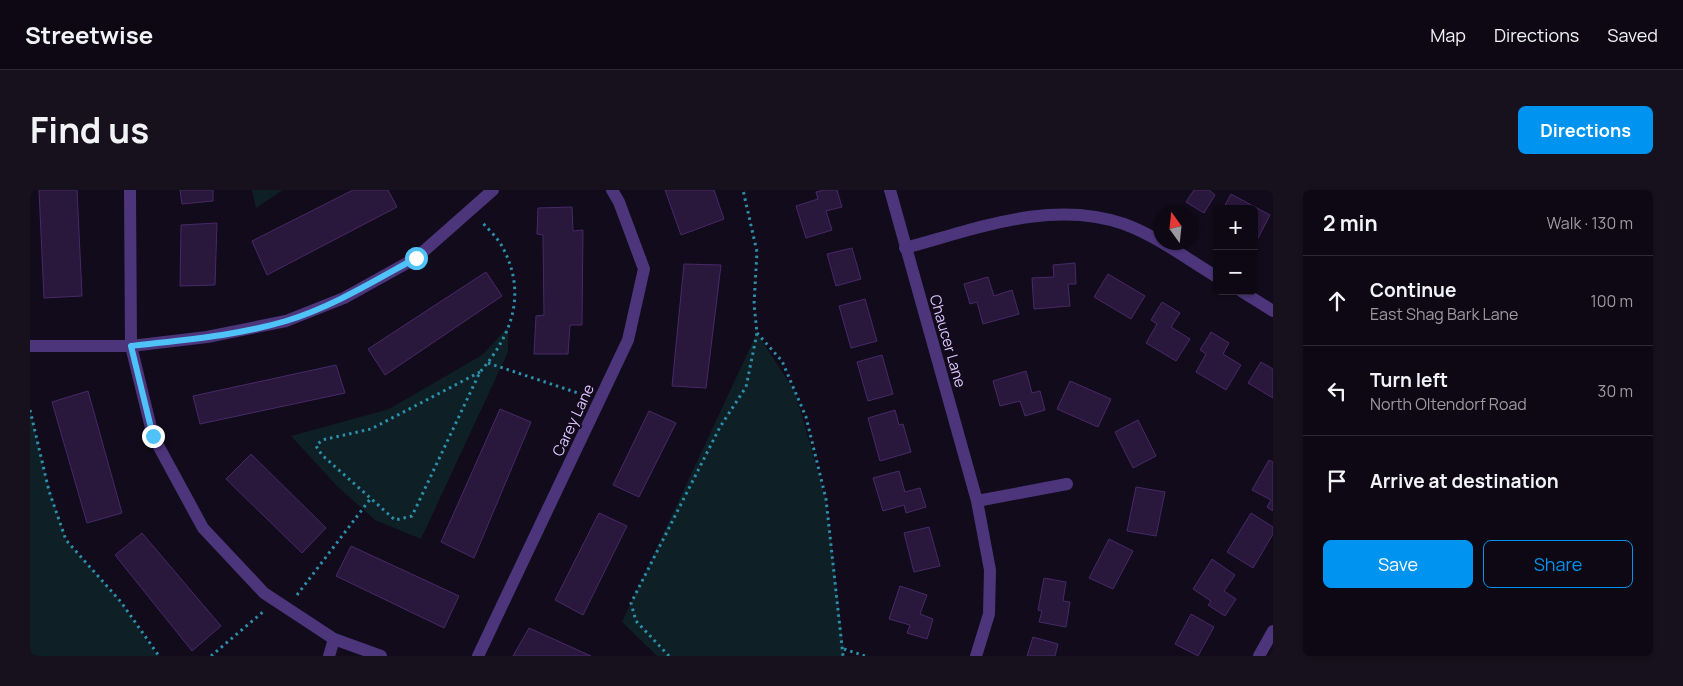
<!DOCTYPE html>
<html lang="en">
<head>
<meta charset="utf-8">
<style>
	body { margin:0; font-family:Manrope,sans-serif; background:#17111d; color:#f1f3f6 }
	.controls { position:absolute; right:15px; top:15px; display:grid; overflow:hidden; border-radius:8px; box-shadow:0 1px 4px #0004 }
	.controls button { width:45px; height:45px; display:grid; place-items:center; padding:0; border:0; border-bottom:1px solid #2e2934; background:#0e0814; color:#f1f3f6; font:25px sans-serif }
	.compass { position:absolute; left:1123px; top:15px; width:45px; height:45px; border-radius:50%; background:#0e0814; box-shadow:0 1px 4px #0004; rotate:345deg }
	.stop { position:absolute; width:15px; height:15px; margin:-11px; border:4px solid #4fc3f7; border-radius:50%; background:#fff }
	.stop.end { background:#4fc3f7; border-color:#fff; box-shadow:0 1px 5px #0008 }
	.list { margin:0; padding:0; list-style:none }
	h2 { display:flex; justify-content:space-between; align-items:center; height:65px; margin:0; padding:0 20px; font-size:21px }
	h2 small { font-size:16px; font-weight:400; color:#9b9aa0 }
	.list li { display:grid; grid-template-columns:32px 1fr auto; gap:15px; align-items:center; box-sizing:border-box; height:90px; padding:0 20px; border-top:1px solid #2e2934 }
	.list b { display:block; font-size:19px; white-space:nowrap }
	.list p { margin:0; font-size:16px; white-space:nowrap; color:#9b9aa0 }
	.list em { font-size:16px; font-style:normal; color:#9b9aa0 }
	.actions { display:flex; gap:10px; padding:15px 20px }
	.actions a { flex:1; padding:11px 0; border:1px solid #0093f0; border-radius:8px; text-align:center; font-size:18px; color:#0093f0 }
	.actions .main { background:#0093f0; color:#fff }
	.icon { flex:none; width:28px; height:28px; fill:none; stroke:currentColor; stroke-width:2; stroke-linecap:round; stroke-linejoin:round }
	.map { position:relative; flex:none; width:1243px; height:466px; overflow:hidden; border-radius:8px }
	header { display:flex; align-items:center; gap:30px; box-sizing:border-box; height:70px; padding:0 25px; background:#0e0814; border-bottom:1px solid #2e2934 }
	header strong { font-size:24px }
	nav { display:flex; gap:28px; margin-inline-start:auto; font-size:18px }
	.intro { display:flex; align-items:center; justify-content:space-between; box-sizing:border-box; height:120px; padding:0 30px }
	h1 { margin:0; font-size:35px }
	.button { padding:12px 22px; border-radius:8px; background:#0093f0; color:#fff; font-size:18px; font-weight:700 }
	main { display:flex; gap:30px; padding:0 30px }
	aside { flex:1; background:#0e0814; border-radius:8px; box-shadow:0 1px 4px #0004 }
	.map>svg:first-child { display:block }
	.green { fill:#0e1f25 }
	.building { fill:#29173c; stroke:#482968 }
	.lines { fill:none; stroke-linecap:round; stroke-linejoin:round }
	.path { stroke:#2c8fac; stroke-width:3; stroke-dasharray:2.5 4; stroke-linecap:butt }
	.minor { stroke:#4c357b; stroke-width:12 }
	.route { stroke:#4fc3f7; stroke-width:6 }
	.labels { text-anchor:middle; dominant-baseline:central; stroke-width:4; stroke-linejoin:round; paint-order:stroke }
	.street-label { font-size:15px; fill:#dcc5ff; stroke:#120b1b }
</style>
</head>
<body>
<header>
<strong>Streetwise</strong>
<nav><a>Map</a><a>Directions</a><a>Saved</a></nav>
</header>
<div class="intro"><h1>Find us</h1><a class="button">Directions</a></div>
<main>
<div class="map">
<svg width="1243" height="466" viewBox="0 0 1243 466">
	<rect width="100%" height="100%" fill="#120b1b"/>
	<path class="green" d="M 222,0 L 253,0 L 226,18 Z
		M 478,137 L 478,162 L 391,349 L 345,330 L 307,296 L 261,246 L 359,219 L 452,165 Z
		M 727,143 L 765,202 L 796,309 L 814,459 L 813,466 L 627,466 L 592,432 Z
		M 0,219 L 14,280 L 36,350 L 91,412 L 126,464 L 131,466 L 0,466 Z"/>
	<path class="building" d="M 9,0 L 47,0 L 52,106 L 14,108 Z
		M 150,0 L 183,0 L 183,11 L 152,14 Z
		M 323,0 L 358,0 L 367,17 L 237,85 L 222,51 Z
		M 635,0 L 684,0 L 694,29 L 651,45 Z
		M 794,0 L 807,0 L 812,17 L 796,21 L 802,40 L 776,48 L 766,16 L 788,9 L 786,2 Z
		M 1164,0 L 1179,0 L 1185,5 L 1174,23 L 1156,12 Z
		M 1201,4 L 1240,25 L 1226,52 L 1224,51 L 1224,19 L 1193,19 Z
		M 542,17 L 543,41 L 553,40 L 552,135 L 540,135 L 538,164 L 504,164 L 506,126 L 514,125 L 513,45 L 507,44 L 508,18 Z
		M 187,33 L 185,95 L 150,96 L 151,35 Z
		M 822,58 L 831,89 L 806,96 L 797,64 Z
		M 1045,73 L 1046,94 L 1038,94 L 1040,116 L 1004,119 L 1002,88 L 1024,87 L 1023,75 Z
		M 654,74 L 691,75 L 676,198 L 642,196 Z
		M 456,82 L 472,106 L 355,185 L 338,159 Z
		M 1078,84 L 1115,106 L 1101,129 L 1064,107 Z
		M 958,87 L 964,106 L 982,100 L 989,124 L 953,134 L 947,112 L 940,114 L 934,94 Z
		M 835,109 L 847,151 L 821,158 L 809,116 Z
		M 1132,112 L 1150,123 L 1141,137 L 1160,149 L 1146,171 L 1116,153 L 1127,134 L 1121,130 Z
		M 1181,142 L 1199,153 L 1193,164 L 1211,175 L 1196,200 L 1166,182 L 1176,164 L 1170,160 Z
		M 852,165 L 863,204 L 838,211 L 827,172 Z
		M 1231,172 L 1243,179 L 1243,208 L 1218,193 Z
		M 306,175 L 315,203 L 170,234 L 163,206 Z
		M 996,181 L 1002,203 L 1010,201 L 1015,220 L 995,226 L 990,211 L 970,216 L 963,191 Z
		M 1040,191 L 1081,209 L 1068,237 L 1027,219 Z
		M 58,201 L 92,323 L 57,333 L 22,212 Z
		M 470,219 L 501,232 L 444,368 L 411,352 Z
		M 865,220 L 869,235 L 873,234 L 881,262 L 850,271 L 838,228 Z
		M 619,221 L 646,233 L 609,307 L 583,295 Z
		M 1108,230 L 1126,266 L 1103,278 L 1085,242 Z
		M 221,264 L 296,338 L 272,363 L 196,289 Z
		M 1239,270 L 1243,272 L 1243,321 L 1237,317 L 1241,310 L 1222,300 Z
		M 869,281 L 875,302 L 890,298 L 896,317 L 876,323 L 874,315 L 853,321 L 843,288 Z
		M 1106,297 L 1135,302 L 1126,346 L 1097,341 Z
		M 569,323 L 597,336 L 553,425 L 525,410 Z
		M 1221,323 L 1243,337 L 1243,344 L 1223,378 L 1197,362 Z
		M 899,337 L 910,376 L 884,382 L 874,343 Z
		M 112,343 L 191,436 L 162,461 L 85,365 Z
		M 1079,349 L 1103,361 L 1083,399 L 1059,388 Z
		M 321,356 L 429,406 L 414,438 L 306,386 Z
		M 1182,369 L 1205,385 L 1194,401 L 1206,409 L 1195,426 L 1178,415 L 1181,411 L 1163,399 Z
		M 1014,388 L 1036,392 L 1033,411 L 1040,412 L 1036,437 L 1009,432 L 1012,421 L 1008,420 Z
		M 870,396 L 897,405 L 890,424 L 903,429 L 897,449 L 877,443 L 880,435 L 859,429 Z
		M 1161,424 L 1184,437 L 1168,466 L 1145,454 Z
		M 499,438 L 561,466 L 483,466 Z
		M 1003,447 L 1028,454 L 1025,466 L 997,466 Z"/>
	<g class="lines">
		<path class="path" d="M 727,143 L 752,171 L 776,227 L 796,309 L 813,466
			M 458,173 L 554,205
			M 450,182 L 341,239 L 292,250 L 286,256 L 292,265 L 365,330 L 382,326 L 450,182 C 482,145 497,104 473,58 C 468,48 458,39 451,31
			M 0,220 L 19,301 L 36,350 L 91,412 L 129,466
			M 267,405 L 341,308
			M 814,459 L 835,466
			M 181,466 L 234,421
			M 639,466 L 606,431 L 601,413 L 690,237 L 716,197 L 727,143 L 724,114 L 727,62 L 713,0"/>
		<path class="minor" d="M 100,0 L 101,156 L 123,246 L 173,338 L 234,403 L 304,449 L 351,466
			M 860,0 L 947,311 L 960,380 L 959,424 L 946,466
			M 875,58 C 946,39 1021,9 1094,34 C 1127,46 1157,69 1187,87
			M 1211,101 L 1243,121
			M 0,156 L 101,156 L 177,147 L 256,131 L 314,108 L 386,68 L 463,0
			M 947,311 L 1037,294
			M 299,466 L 304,449
			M 448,466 L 598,150 L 614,79 L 589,12 L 582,0
			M 1229,466 L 1243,441"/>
	</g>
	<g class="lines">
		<path class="route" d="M 123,246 L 101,156 C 152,150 206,146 256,131 C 302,117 344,91 386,68"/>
	</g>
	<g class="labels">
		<g class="street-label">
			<text transform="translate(918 151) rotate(74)">Chaucer Lane</text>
			<text transform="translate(543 230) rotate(-65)">Carey Lane</text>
		</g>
	</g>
</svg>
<div class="controls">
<button>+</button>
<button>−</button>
</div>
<svg class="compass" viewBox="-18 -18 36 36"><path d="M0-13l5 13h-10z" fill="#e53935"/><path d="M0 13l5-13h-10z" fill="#9b9aa0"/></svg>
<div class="stop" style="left:386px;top:68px"></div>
<div class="stop end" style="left:123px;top:246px"></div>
</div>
<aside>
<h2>2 min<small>Walk · 130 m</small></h2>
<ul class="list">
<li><svg class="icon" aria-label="ahead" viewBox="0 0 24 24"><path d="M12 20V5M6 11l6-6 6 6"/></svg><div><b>Continue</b><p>East Shag Bark Lane</p></div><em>100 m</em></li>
<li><svg class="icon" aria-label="left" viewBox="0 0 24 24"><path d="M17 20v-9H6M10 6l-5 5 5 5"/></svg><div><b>Turn left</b><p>North Oltendorf Road</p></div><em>30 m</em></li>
<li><svg class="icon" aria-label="arrive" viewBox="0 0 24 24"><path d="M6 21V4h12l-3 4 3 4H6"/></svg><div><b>Arrive at destination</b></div></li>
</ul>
<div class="actions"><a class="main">Save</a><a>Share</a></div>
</aside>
</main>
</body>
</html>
